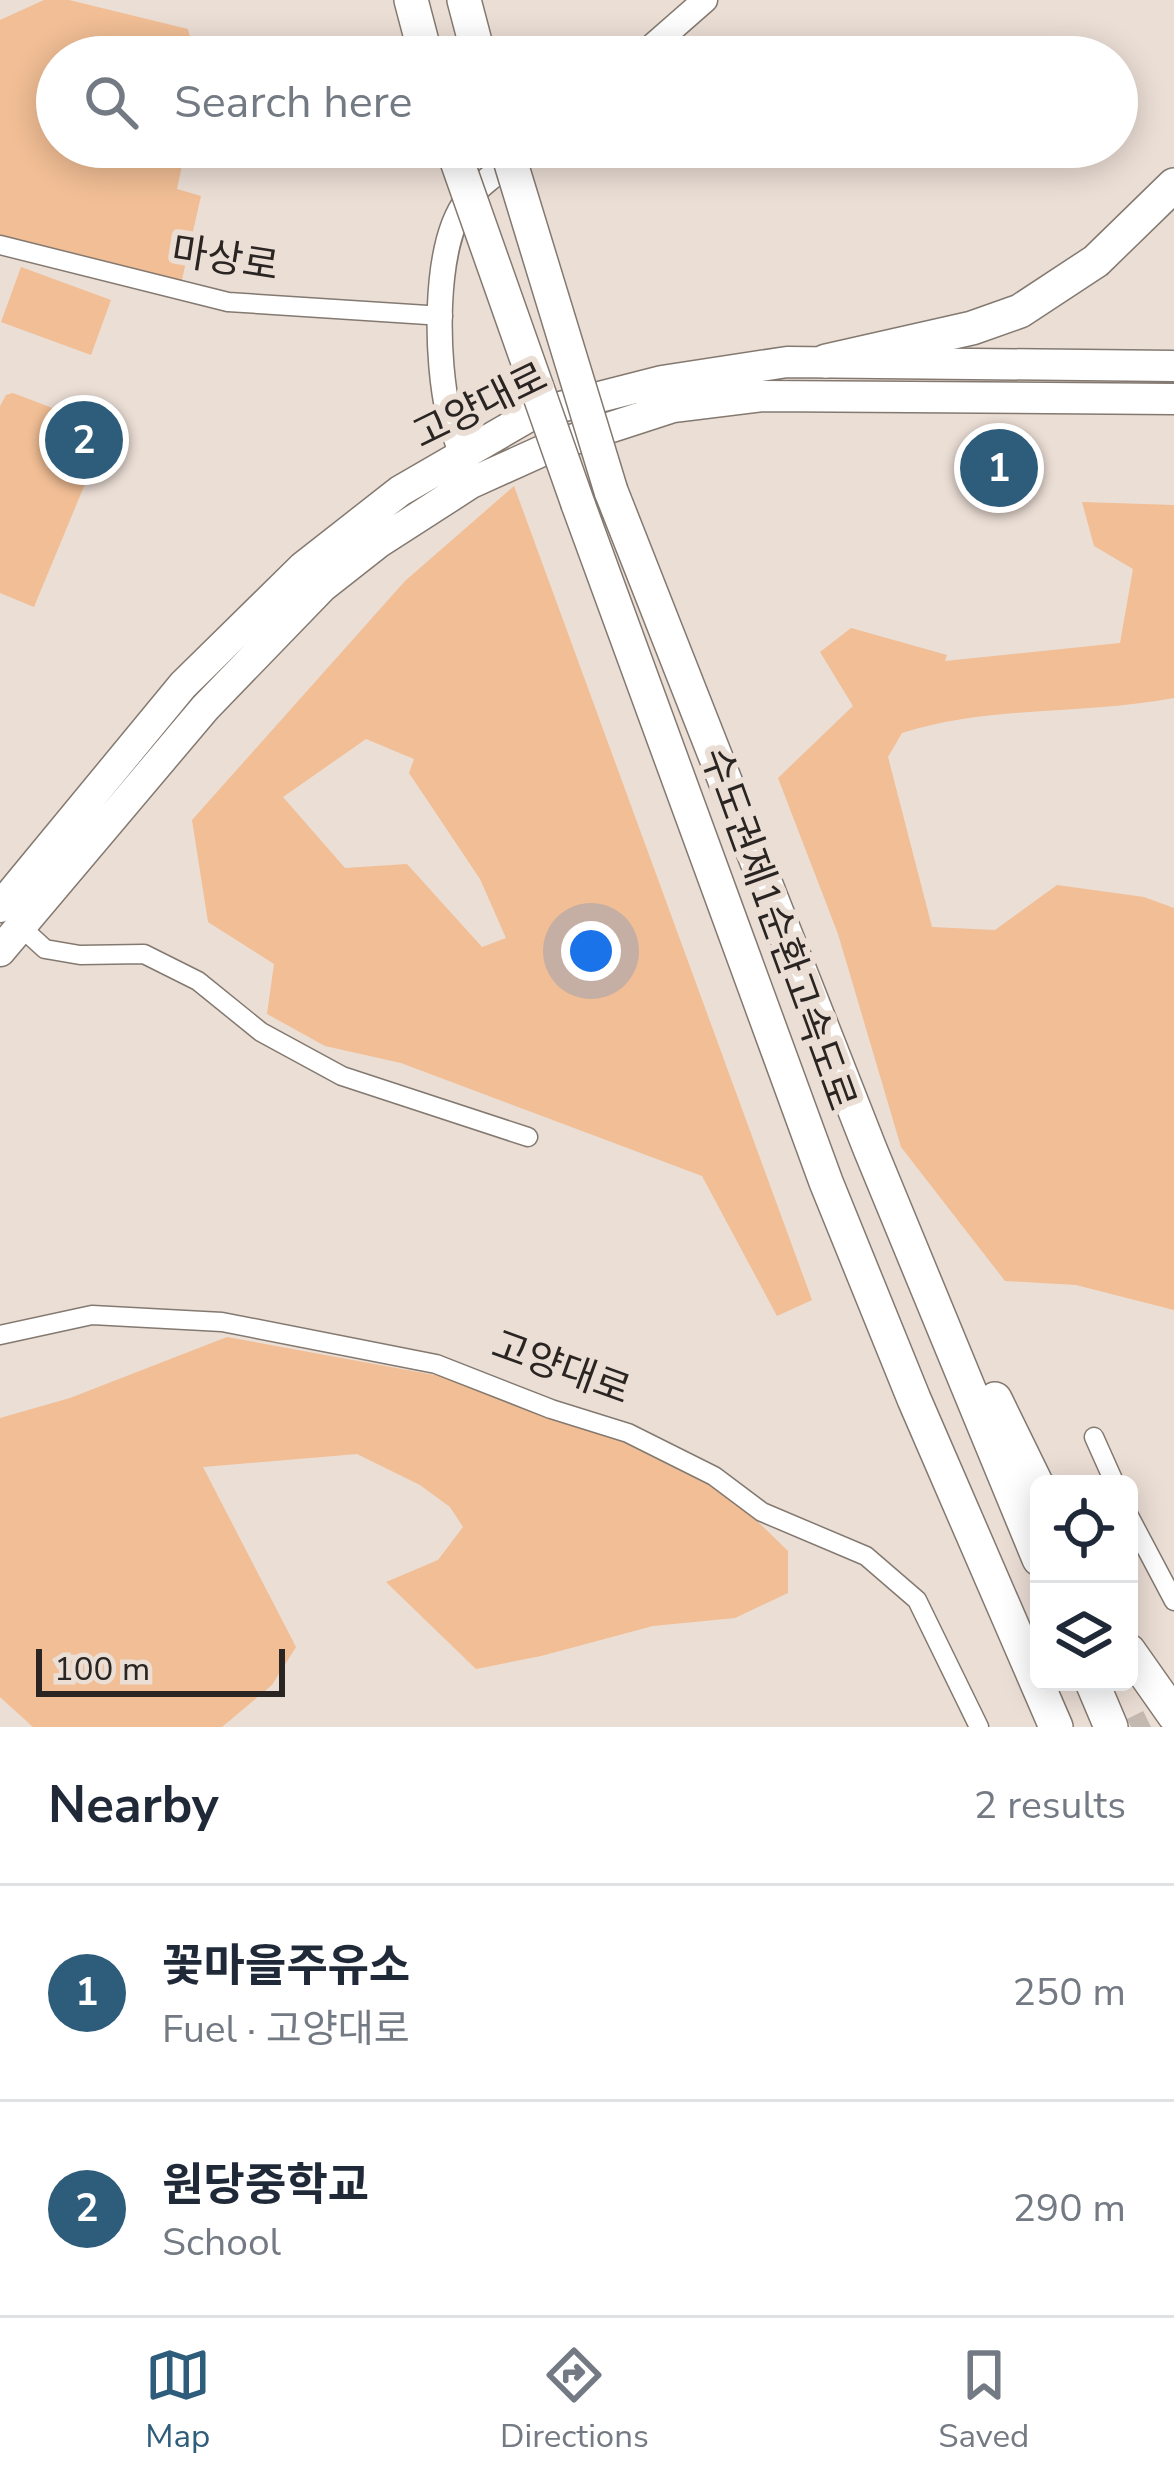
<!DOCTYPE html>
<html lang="en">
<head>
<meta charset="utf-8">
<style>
	body { margin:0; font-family:"Nunito Sans","Noto Sans KR",sans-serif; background:#f2f2f3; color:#1f2937 }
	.controls { position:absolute; right:36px; bottom:36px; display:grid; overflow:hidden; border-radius:18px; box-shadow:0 6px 30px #0003 }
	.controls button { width:108px; height:108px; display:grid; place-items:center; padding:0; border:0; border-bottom:3px solid #e0e1e3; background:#fff; color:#1f2937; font:60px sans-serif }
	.scale { position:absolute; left:36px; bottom:30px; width:249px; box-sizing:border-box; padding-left:12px; border:6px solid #2a2522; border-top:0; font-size:33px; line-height:42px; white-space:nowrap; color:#2a2522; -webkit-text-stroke:9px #ebded5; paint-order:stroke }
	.you { position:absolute; left:591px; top:951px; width:42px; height:42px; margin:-30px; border:9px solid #fff; border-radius:50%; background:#1a73e8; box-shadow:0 0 0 18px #1a73e833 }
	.badge { display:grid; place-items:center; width:78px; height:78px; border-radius:50%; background:#2e5d7c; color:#fff; font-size:39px; font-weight:700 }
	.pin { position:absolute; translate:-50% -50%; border:6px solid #fff; box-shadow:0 3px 12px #0006 }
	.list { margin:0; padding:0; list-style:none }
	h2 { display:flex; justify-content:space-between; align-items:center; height:156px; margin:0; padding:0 48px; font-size:51px }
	h2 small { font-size:39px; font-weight:400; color:#747a83 }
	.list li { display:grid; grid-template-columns:78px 1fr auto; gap:36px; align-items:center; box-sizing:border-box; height:216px; padding:0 48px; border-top:3px solid #e0e1e3 }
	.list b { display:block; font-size:45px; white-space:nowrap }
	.list p { margin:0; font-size:39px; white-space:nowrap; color:#747a83 }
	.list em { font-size:39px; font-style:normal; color:#747a83 }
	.icon { flex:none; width:66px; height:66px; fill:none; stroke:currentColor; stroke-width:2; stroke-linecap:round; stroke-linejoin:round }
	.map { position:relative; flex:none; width:1174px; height:1727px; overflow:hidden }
	.search { position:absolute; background:#fff; box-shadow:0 6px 30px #0003; left:36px; right:36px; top:36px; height:132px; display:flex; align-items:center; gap:30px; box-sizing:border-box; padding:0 42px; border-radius:66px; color:#747a83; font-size:45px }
	.sheet { height:588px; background:#fff }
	nav { display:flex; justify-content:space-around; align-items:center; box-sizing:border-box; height:168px; border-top:3px solid #e0e1e3; background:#fff; font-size:33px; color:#747a83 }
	nav a { display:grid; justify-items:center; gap:6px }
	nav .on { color:#2e5d7c }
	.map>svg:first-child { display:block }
	.green { fill:#f1be95; fill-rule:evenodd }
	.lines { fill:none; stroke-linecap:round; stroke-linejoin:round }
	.minor-tunnel { stroke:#c4b9b1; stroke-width:18; stroke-dasharray:18 9; stroke-linecap:butt }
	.minor-casing { stroke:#837970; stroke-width:21 }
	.tertiary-casing { stroke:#837970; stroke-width:27 }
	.primary-casing { stroke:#837970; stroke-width:33 }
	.motorway-casing { stroke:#837970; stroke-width:36 }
	.minor { stroke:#fff; stroke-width:18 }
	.tertiary { stroke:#fff; stroke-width:24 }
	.primary { stroke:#fff; stroke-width:30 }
	.motorway { stroke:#fff; stroke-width:33 }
	.motorway-bridge-casing { stroke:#837970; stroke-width:36; stroke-linecap:butt }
	.motorway-bridge { stroke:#fff; stroke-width:33 }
	.labels { text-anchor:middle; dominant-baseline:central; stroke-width:12; stroke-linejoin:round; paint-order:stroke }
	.street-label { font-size:39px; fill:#2a2522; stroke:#ebded5 }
</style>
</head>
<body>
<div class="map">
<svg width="1174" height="1727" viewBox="0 0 1174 1727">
	<rect width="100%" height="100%" fill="#ebded5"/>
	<path class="green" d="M 44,0 L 69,0 L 188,29 L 195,57 L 57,57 L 57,147 L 186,147 L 177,189 L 201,196 L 181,284 L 0,235 L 0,20 Z
		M 21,267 L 111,300 L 91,355 L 1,322 Z
		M 13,393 L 97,425 L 103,429 L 104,438 L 34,607 L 0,593 L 0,406 L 6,395 Z
		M 514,486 L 812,1300 L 777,1316 L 702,1176 L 401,1063 L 325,1046 L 267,1014 L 274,964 L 208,922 L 192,820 L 405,581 ZM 366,739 L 414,759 L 409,773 L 480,879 L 506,938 L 482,947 L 407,864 L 345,868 L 283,797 Z
		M 1082,502 L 1174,505 L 1174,698 C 1084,715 990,705 902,733 L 888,757 L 932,927 L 995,930 L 1057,885 L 1144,897 L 1174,908 L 1174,1310 L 1076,1285 L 1005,1281 L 901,1147 L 838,934 L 778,778 L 853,706 L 820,652 L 851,628 L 947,655 L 945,661 L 1120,643 L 1133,569 L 1094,546 Z
		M 227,1337 L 440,1376 L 681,1463 L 757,1521 L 788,1551 L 788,1593 L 735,1618 L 653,1626 L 541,1656 L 476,1669 L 386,1582 L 438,1560 L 463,1527 L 450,1507 L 420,1485 L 357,1454 L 203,1467 L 296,1647 L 272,1685 L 222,1727 L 33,1727 L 0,1697 L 0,1418 L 70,1398 Z"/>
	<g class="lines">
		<path class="minor-tunnel" d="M 1131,1727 L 1174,1706"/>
		<g class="minor-casing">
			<path id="minor" d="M 0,245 L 228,302 L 443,316
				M 22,928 L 45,949 L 80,955 L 144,954 L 198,981 L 261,1032 L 342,1076 L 528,1137
				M 0,1335 L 92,1315 L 222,1322 L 436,1364 L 551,1409 L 628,1433 L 714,1476 L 762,1512 L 866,1556 L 917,1600 L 979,1727
				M 1094,1437 L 1115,1484
				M 1129,1516 L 1174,1601"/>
		</g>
		<g class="tertiary-casing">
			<path id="tertiary" d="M 640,57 L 705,0
				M 466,469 C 461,452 454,434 449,416 C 436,363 432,245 467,200 C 483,180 511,163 531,147"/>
		</g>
		<g class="primary-casing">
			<path id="primary" d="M 0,907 L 183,685 L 303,567 L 400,491 L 533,414 L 662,381 L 787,362 L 1174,366
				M 0,951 L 205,708 L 322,587 L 378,543 L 471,483 L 553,446 L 673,407 L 763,396 L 1174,399"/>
		</g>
		<g class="motorway-casing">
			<path id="motorway" d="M 411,0 L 426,57
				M 464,0 L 479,57
				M 826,361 L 972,328 L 1020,311 L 1096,261 L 1174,185
				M 611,491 L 870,1149 L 1039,1559
				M 578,504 L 826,1182 L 914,1399 L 1056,1727
				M 995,1399 L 1039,1489
				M 1129,1651 L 1174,1715
				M 1092,1682 L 1111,1727"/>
		</g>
		<use href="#minor" class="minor"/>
		<use href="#tertiary" class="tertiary"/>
		<use href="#primary" class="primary"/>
		<use href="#motorway" class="motorway"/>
		<g class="motorway-bridge-casing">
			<path id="motorway-bridge" d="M 452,147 L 578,504
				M 506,147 L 611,491"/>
		</g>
		<use href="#motorway-bridge" class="motorway-bridge"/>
	</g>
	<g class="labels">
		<g class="street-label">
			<text transform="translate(225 259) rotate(9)">마상로</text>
			<text transform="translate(480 406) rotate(-26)">고양대로</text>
			<text transform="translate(778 929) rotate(70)">수도권제1순환고속도로</text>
			<text transform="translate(561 1368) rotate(20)">고양대로</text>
		</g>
	</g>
</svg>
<div class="controls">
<button><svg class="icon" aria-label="locate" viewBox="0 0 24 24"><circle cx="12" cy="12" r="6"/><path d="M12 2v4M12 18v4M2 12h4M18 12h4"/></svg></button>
<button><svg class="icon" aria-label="layers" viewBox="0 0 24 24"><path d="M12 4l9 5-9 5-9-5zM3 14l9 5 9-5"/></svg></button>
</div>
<div class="scale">100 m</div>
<div class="you"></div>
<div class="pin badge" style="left:999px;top:468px">1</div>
<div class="pin badge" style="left:84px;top:440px">2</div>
<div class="search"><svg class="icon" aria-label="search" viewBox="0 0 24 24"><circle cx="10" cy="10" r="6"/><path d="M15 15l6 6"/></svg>Search here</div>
</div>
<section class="sheet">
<h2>Nearby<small>2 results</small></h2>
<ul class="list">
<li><span class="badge">1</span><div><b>꽃마을주유소</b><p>Fuel · 고양대로</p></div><em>250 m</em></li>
<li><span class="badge">2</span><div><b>원당중학교</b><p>School</p></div><em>290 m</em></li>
</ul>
</section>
<nav>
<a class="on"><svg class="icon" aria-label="map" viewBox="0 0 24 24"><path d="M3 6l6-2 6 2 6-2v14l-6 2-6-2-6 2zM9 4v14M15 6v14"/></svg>Map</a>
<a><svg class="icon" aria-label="directions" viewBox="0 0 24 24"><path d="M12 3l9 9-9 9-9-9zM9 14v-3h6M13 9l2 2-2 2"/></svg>Directions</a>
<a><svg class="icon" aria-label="saved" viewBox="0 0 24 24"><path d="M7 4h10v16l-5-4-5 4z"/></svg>Saved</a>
</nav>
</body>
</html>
